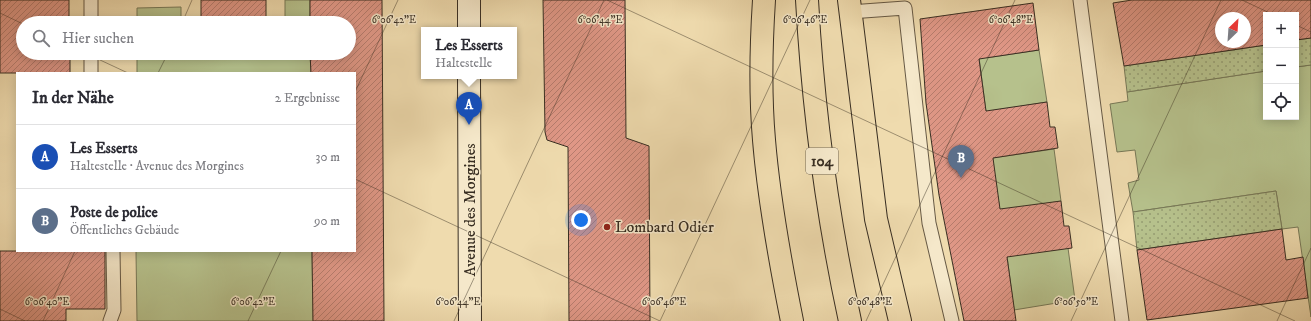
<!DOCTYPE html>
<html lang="de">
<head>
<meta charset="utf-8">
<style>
	body { margin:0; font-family:"IM FELL DW Pica",serif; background:#f2f2f3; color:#2b2b33 }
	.controls { position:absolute; right:12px; top:12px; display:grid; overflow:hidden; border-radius:0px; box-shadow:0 2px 10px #0003 }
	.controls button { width:36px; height:36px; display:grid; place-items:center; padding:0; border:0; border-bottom:1px solid #e1e1e2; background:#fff; color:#2b2b33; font:20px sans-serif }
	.compass { position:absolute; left:1215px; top:12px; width:36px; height:36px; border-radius:50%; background:#fff; box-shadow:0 2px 10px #0003; rotate:25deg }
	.you { position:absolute; left:581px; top:220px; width:14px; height:14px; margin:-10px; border:3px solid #fff; border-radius:50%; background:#1a73e8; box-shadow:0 0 0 6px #1a73e833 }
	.badge { display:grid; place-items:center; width:26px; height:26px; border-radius:50%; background:#111827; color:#fff; font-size:13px; font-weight:700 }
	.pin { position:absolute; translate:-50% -33px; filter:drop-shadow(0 1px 2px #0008) }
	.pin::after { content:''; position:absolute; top:21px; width:14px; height:12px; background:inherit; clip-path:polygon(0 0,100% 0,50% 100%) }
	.popup { position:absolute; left:421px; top:27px; width:96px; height:52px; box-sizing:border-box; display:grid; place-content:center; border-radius:0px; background:#fff; filter:drop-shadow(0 1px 3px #0005); font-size:13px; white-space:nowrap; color:#7c7c81 }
	.popup b { font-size:15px; color:#2b2b33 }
	.popup::after { content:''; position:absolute; left:50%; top:100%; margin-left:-8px; border:8px solid transparent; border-top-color:#fff }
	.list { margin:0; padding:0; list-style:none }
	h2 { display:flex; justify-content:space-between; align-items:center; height:52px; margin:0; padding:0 16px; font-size:17px }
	h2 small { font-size:13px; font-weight:400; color:#7c7c81 }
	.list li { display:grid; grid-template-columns:26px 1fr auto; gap:12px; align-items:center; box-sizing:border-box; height:64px; padding:0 16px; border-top:1px solid #e1e1e2 }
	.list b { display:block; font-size:15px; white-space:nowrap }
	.list p { margin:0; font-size:13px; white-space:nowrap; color:#7c7c81 }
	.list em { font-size:13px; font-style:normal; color:#7c7c81 }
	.icon { flex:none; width:22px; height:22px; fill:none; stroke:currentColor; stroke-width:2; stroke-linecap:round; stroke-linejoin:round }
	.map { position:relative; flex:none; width:1311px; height:321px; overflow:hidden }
	.search { position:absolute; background:#fff; box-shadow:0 2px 10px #0003; left:16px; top:16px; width:340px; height:44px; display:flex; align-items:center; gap:10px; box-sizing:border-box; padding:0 14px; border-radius:22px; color:#7c7c81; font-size:15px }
	.panel { position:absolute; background:#fff; box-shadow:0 2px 10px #0003; left:16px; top:72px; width:340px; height:180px; border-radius:0px }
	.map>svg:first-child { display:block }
	.grass { fill:#b6c18c; stroke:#777857 }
	.garden { fill:url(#garden-dots); stroke:#777857 }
	.building { fill:url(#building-hatch); stroke:#382e22; fill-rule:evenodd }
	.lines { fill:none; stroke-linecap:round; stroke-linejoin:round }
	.lane-casing { stroke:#665945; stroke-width:15 }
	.secondary-casing { stroke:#382e22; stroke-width:24 }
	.primary-casing { stroke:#382e22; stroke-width:24 }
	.lane { stroke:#f5e8ca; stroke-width:13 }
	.secondary { stroke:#f5e8ca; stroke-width:22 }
	.primary { stroke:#efdbae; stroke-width:22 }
	.ticks { fill:none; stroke:#382e22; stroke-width:1; stroke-opacity:0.45 }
	.poi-dot { fill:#8f2418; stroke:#f5e8ca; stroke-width:1.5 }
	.labels { text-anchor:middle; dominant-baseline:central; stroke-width:3; stroke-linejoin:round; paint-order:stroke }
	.shield { fill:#f5e8ca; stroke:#716654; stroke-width:1 }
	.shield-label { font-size:15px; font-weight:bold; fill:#382e22 }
	.street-label { font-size:16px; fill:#382e22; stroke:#f5e8ca }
	.poi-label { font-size:16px; fill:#382e22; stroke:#f5e8ca; text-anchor:start }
	.ticks-label { font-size:10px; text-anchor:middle; fill:#382e22; stroke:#f5e8ca; stroke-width:3; stroke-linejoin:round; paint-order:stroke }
</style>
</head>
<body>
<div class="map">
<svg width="1311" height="321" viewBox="0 0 1311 321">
	<defs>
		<pattern id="garden-dots" width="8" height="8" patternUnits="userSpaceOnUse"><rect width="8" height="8" fill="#b6c18c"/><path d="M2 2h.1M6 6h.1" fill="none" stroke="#959d72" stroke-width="1.8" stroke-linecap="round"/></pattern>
		<pattern id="building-hatch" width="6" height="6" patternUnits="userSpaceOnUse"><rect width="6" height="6" fill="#df9786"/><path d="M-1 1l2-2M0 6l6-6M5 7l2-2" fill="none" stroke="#b67c6d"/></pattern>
	</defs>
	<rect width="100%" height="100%" fill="#efdbae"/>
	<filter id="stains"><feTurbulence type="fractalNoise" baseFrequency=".005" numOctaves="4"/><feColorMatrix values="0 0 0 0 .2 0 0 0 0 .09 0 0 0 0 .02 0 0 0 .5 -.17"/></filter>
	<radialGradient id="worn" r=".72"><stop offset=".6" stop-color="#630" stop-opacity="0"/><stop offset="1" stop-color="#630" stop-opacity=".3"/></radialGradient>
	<path class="grass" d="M 285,0 L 310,0 L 310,23 L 206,23 L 285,22 Z
		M 181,7 L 181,23 L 137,23 L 137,8 Z
		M 1039,50 L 1047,102 L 986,112 L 979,57 L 992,57 Z
		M 137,53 L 310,53 L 311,73 L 137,73 Z
		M 1311,65 L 1311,317 L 1298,227 L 1282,229 L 1276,191 L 1133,212 L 1128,183 L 1139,180 L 1135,150 L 1117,152 L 1110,104 L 1128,101 L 1127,92 L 1266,71 L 1266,117 L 1296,117 L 1296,67 Z
		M 1054,149 L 1061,201 L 1000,211 L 992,158 Z
		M 1068,248 L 1075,300 L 1014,310 L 1007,256 Z
		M 136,251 L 312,251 L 313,321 L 137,321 Z"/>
	<path class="garden" d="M 1311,38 L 1311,65 L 1296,67 L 1296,40 Z
		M 1266,45 L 1266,71 L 1127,92 L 1124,66 Z
		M 1276,191 L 1282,229 L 1137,250 L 1133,212 Z"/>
	<path class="building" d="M 0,0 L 69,0 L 69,23 L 23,23 L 23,53 L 70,53 L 70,73 L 0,73 Z
		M 201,0 L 266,0 L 266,22 L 201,23 Z
		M 310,0 L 382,0 L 384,321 L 313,321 L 312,251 L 355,251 L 355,73 L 311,73 L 310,53 L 349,53 L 349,23 L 310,23 Z
		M 543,0 L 625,0 L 626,138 L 649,146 L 650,321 L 569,321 L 568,147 L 547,140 L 545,132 Z
		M 1132,0 L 1311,0 L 1311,38 L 1296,40 L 1296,15 L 1266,15 L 1266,45 L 1124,66 L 1113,3 ZM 1221,18 L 1245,18 L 1245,42 L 1221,42 Z
		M 1033,3 L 1039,50 L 979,59 L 986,111 L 1047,102 L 1050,127 L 1055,127 L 1058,148 L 993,158 L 1000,209 L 1061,201 L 1064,226 L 1069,226 L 1072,248 L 1007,257 L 1016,321 L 964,321 L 939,195 L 926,103 L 920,19 Z
		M 1282,229 L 1286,260 L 1303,257 L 1308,298 L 1147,320 L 1137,250 Z
		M 0,251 L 105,251 L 105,309 L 66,309 L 66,321 L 0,321 Z"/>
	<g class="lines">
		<g class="lane-casing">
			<path id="lane" d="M 91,0 L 91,23
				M 1080,0 L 1122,321
				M 850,12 L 905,8 L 929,223 L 952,321
				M 91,53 L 91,73
				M 110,321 L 114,310 L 113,251"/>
		</g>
		<g class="secondary-casing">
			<path id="secondary" d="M 469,0 L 469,30
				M 469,76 L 470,321"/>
		</g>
		<g class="primary-casing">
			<path id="primary" d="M 764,0 C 761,46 760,94 764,140 C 769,201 780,261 792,321
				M 807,0 C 813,108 827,215 850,321
				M 849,0 L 876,219 L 900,321"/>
		</g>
		<use href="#lane" class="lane"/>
		<use href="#secondary" class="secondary"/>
		<use href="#primary" class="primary"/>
	</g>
	<path class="ticks" d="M 607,0 L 1295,321M 1242,0 L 1274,15M 0,13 L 23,24M 182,23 L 192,0M 1296,25 L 1311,32M 85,53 L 128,73M 158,73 L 168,53M 355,92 L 398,0M 355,179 L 660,321M 0,309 L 25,321M 43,321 L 75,251M 248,321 L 281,251M 454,321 L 604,0M 660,321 L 810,0M 866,321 L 1015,0M 1071,321 L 1221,0M 1277,321 L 1311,248"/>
	<circle class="poi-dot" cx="607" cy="227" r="4"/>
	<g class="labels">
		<rect class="shield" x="806" y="148" width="32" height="26" rx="3"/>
		<g class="shield-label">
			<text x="822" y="161">104</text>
		</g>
		<g class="street-label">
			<text transform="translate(470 210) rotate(-90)">Avenue des Morgines</text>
		</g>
		<g class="poi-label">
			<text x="615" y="227">Lombard Odier</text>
		</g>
	</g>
	<g class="ticks-label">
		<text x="394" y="23">6°06'42"E</text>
		<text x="600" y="23">6°06'44"E</text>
		<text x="805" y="23">6°06'46"E</text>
		<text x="1011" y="23">6°06'48"E</text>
		<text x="47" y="305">6°06'40"E</text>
		<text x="253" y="305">6°06'42"E</text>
		<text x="458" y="305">6°06'44"E</text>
		<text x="664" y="305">6°06'46"E</text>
		<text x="870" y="305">6°06'48"E</text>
		<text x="1076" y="305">6°06'50"E</text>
	</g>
	<rect width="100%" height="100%" filter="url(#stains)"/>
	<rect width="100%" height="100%" fill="url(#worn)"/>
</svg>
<div class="controls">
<button>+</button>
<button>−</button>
<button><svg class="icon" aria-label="locate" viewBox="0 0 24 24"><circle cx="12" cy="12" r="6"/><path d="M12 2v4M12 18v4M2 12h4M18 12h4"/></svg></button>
</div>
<svg class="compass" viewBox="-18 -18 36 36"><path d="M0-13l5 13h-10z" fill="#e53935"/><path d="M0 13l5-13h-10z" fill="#7c7c81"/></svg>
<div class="you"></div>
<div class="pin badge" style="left:469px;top:125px;background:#1a4fb4">A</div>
<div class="popup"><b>Les Esserts</b>Haltestelle</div>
<div class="pin badge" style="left:961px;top:178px;background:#5c6f8a">B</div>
<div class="search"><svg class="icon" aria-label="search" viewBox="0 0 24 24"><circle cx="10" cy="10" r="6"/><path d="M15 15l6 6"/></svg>Hier suchen</div>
<section class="panel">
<h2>In der Nähe<small>2 Ergebnisse</small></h2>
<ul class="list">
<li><span class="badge" style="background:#1a4fb4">A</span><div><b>Les Esserts</b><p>Haltestelle · Avenue des Morgines</p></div><em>30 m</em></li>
<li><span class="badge" style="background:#5c6f8a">B</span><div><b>Poste de police</b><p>Öffentliches Gebäude</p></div><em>90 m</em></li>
</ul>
</section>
</div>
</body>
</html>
